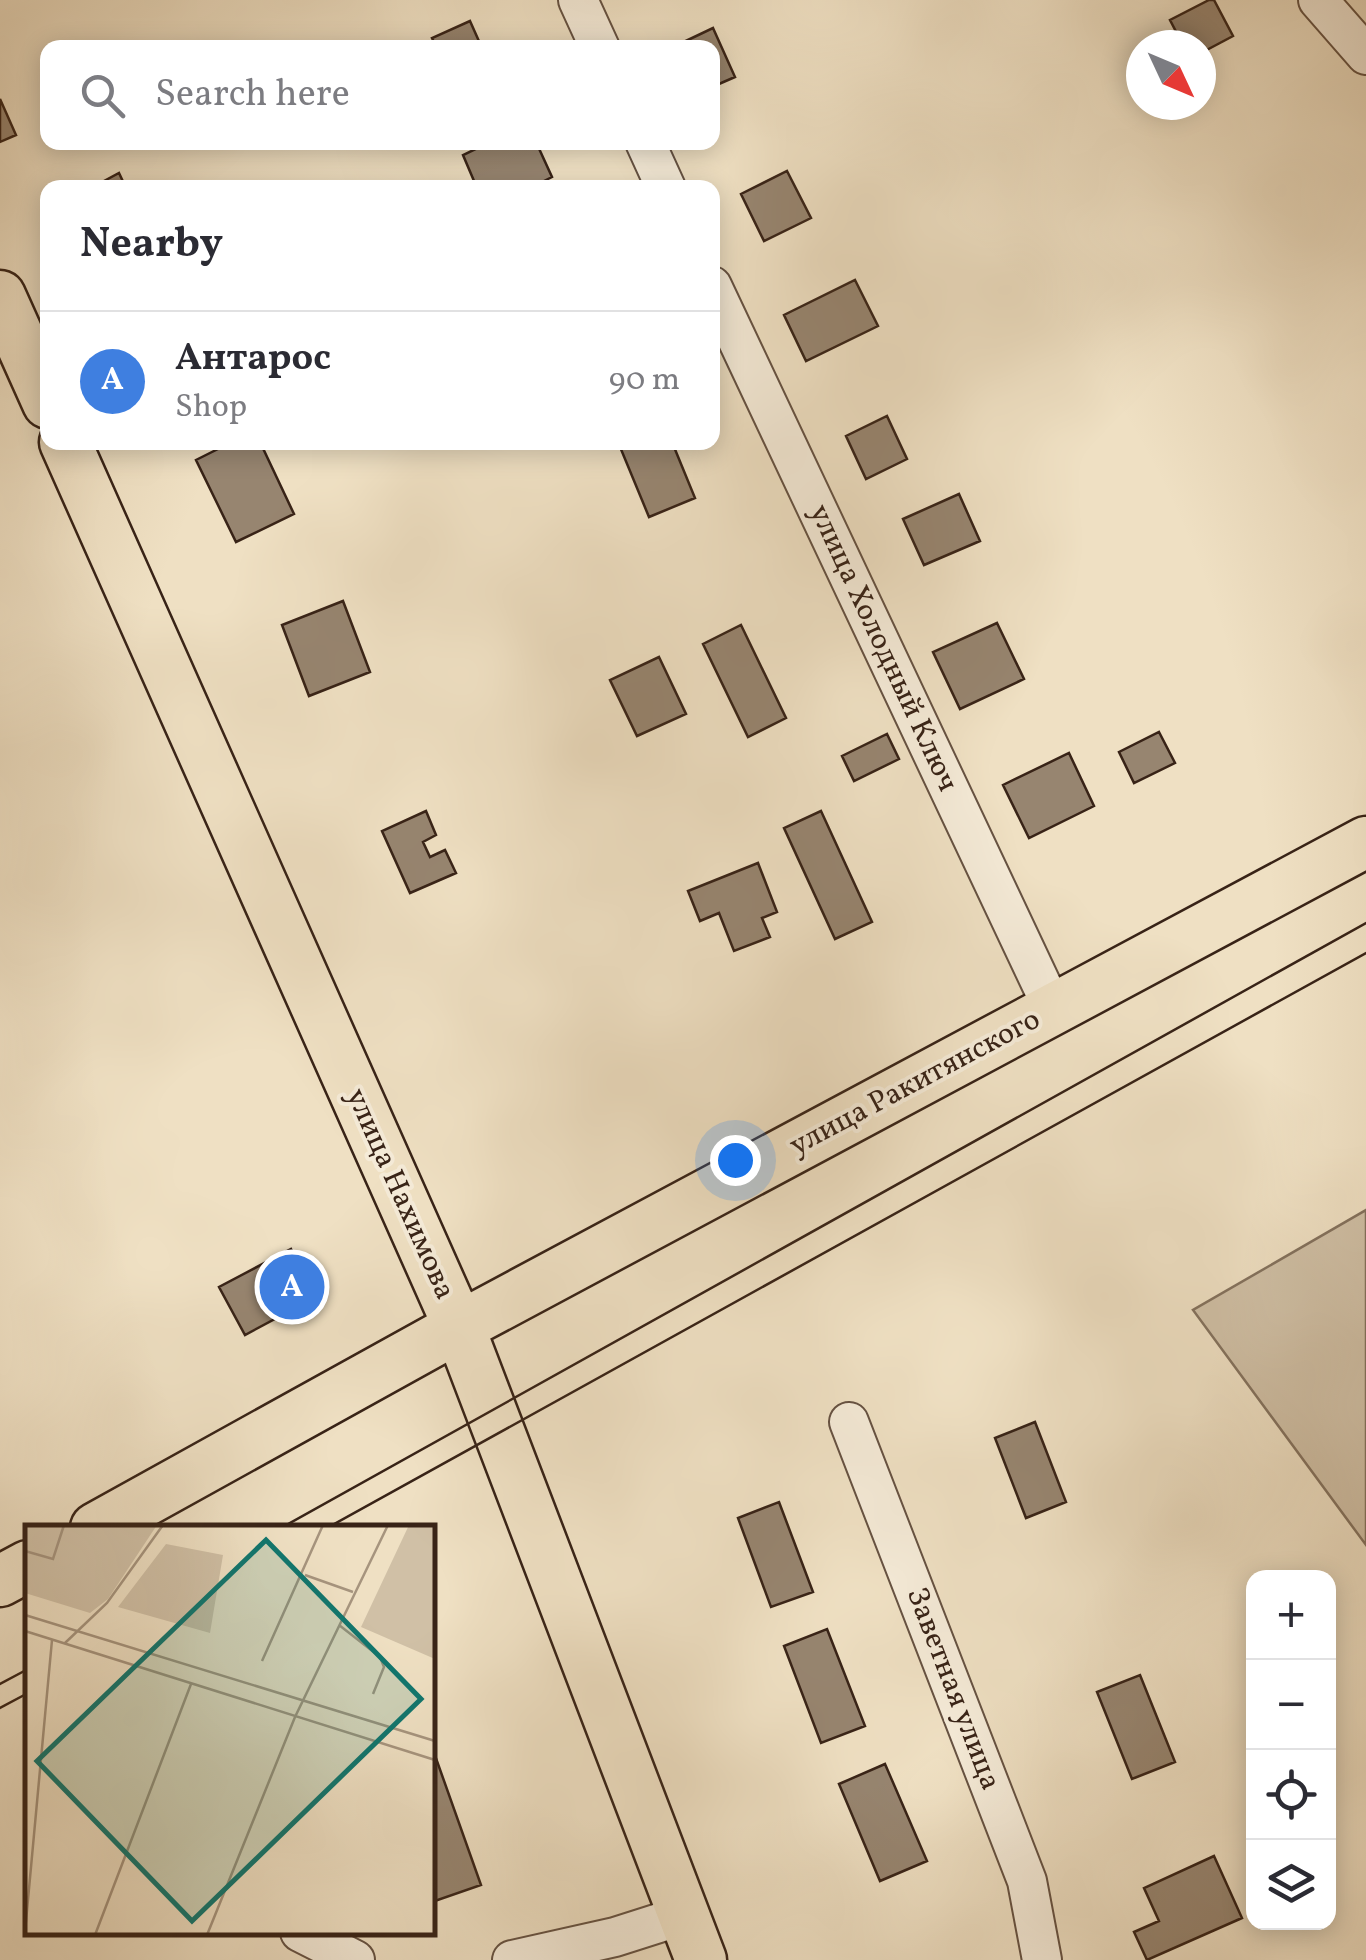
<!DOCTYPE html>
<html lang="en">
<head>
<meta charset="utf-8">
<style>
	body { margin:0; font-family:Vollkorn,serif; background:#f2f2f3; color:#2b2b33 }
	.controls { position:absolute; right:30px; bottom:30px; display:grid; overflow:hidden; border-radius:20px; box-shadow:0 5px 25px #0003 }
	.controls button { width:90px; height:90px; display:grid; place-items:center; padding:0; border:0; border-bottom:2px solid #e1e1e2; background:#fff; color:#2b2b33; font:50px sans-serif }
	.compass { position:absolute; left:1126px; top:30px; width:90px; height:90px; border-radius:50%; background:#fff; box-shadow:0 5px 25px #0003; rotate:134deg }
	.you { position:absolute; left:735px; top:1160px; width:35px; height:35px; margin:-25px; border:8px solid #fff; border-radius:50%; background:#1a73e8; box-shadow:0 0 0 15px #1a73e833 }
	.badge { display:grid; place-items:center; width:65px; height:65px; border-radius:50%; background:#8f2418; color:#fff; font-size:32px; font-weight:700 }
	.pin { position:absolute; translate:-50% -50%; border:5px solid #fff; box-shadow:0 2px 10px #0006 }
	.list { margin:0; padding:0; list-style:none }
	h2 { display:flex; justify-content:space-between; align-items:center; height:130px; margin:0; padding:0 40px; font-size:42px }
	h2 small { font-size:32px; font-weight:400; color:#7c7c81 }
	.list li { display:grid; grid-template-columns:65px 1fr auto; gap:30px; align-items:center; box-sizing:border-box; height:140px; padding:0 40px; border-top:2px solid #e1e1e2 }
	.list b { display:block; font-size:38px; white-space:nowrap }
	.list p { margin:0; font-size:32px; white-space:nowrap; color:#7c7c81 }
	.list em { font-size:32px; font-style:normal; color:#7c7c81 }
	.icon { flex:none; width:55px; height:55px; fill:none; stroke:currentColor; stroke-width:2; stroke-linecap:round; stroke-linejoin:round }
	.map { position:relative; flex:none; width:1366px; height:1960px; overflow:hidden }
	.search { position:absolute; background:#fff; box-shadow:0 5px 25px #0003; left:40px; top:40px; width:680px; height:110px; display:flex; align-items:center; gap:25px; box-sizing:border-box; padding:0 35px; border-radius:20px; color:#7c7c81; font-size:38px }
	.panel { position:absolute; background:#fff; box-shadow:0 5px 25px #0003; left:40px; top:180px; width:680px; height:270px; border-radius:20px }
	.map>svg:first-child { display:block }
	.green { fill:#d0c0a6; stroke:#84725e; stroke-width:2.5 }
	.building { fill:#978570; stroke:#382317; stroke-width:2.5 }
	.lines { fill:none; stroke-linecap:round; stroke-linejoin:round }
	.minor-casing { stroke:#665242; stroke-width:42 }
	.major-casing { stroke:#382317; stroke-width:55 }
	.minor { stroke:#f5ebd8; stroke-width:38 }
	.major { stroke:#efe0c3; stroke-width:50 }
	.tram { stroke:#382317; stroke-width:2.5 }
	.labels { text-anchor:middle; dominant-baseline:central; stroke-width:8; stroke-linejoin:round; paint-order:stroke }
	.street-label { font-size:30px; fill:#382317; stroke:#f5ebd8 }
	.inset-road { fill:none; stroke:#a6947e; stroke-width:2.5 }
	.view { fill:#0f766e; fill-opacity:0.15; stroke:#0f766e; stroke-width:5 }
	.inset-edge { fill:none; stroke:#382317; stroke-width:5 }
</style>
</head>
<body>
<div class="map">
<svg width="1366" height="1960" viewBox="0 0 1366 1960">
	<rect width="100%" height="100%" fill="#efe0c3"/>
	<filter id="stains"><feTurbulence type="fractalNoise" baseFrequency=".002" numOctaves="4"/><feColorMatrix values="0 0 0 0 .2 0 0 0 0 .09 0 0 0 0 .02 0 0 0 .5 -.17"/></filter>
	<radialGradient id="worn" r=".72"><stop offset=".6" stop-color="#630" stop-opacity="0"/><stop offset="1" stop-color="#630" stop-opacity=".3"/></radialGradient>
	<path class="green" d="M 1366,1210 L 1366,1545 L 1193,1310 Z"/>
	<path class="building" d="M 1209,0 L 1214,0 L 1233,36 L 1201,53 L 1201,45 L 1183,45 L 1170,20 Z
		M 470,21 L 482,48 L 437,48 L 432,38 Z
		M 713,28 L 735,77 L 712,87 L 712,48 L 671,48 Z
		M 0,99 L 16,135 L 0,142 Z
		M 490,142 L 536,142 L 552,177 L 530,188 L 477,188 L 463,155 Z
		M 787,171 L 811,218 L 764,241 L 741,194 Z
		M 119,173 L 126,188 L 91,188 Z
		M 855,280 L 878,326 L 806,361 L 784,315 Z
		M 887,416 L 907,459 L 866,479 L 846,436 Z
		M 232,442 L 260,442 L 294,514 L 236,542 L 196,460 Z
		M 618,442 L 672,442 L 695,498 L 649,517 Z
		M 959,494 L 980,541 L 924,565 L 903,519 Z
		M 343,601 L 370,672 L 309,696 L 282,625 Z
		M 997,623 L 1024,679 L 960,709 L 933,652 Z
		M 741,625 L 786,718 L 748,737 L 703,644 Z
		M 659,657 L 686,714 L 637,736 L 610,680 Z
		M 1159,732 L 1175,763 L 1134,783 L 1119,752 Z
		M 887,734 L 899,759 L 854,781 L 842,756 Z
		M 1069,753 L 1094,806 L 1029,838 L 1003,785 Z
		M 426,811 L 436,835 L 423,842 L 430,857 L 445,850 L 456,873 L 410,893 L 382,831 Z
		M 821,811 L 872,922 L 835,939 L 784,828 Z
		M 758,863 L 777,912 L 762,918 L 770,937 L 734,951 L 719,913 L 700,921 L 688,891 Z
		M 291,1249 L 316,1297 L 245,1335 L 219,1287 Z
		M 1035,1422 L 1066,1502 L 1026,1518 L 995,1438 Z
		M 779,1502 L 813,1592 L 771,1607 L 738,1518 Z
		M 827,1629 L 865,1726 L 821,1743 L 784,1646 Z
		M 1140,1675 L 1175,1762 L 1132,1779 L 1097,1692 Z
		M 432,1747 L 481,1885 L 432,1902 Z
		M 885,1764 L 927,1861 L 880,1881 L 839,1784 Z
		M 1214,1856 L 1242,1918 L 1147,1960 L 1134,1932 L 1159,1921 L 1144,1888 Z"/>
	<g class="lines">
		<g class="minor-casing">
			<path id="minor" d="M 578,0 L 600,48
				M 1318,0 L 1366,55
				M 645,142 L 666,188
				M 712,286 L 1053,1009
				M 849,1422 L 1027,1881 L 1042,1960
				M 300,1932 L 355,1960
				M 512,1960 L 615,1937 L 684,1915"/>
		</g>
		<g class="major-casing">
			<path id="major" d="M 0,296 L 48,403
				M 65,442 L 459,1327 L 701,1960
				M 96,1528 L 459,1327 L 1366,842
				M 0,1581 L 28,1566"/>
		</g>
		<use href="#minor" class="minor"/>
		<use href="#major" class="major"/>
		<path class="tram" d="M 281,1528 L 1366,923
			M 327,1528 L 1366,953
			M 0,1684 L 28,1669
			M 0,1708 L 28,1693"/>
	</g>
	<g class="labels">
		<g class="street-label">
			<text transform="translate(883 648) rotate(65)">улица Холодный Ключ</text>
			<text transform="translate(915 1083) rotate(-28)">улица Ракитянского</text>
			<text transform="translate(400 1194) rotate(66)">улица Нахимова</text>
			<text transform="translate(953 1689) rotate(69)">Заветная улица</text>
		</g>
	</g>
	<g transform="translate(25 1525)">
		<rect width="410" height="410" fill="#efe0c3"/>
		<path d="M 0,0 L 132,0 L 83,74 L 65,88 L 0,68 ZM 384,0 L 410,0 L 410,134 L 336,102 ZM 141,19 L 198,30 L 185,108 L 93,82 Z" fill="#d0c0a6"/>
		<path class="inset-road" d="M 0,26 L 28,34 L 39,0M 280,50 L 328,67M 0,90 L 410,216M 314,100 L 355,132 L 359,142 L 348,169M 0,106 L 410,235M 40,118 L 82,78 L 138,0M 237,136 L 298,0M 0,407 L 27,115M 70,410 L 166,159M 182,410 L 270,192 L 363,0"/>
		<path class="view" d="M 241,15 L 396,174 L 167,396 L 12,236 Z"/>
		<rect width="410" height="410" class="inset-edge"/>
	</g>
	<rect width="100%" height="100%" filter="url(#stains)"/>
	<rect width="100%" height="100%" fill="url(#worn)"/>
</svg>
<div class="controls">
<button>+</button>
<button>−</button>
<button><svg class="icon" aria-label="locate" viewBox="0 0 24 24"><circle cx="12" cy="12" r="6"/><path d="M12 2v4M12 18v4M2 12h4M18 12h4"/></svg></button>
<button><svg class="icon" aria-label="layers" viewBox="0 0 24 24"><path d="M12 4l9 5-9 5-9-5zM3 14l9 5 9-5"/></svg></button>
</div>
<svg class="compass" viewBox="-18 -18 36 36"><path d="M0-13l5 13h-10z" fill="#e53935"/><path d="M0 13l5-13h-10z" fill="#7c7c81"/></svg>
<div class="you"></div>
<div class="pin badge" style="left:292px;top:1287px;background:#3f7fe0">A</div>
<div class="search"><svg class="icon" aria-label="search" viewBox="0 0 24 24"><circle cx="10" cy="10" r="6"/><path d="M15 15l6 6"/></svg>Search here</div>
<section class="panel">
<h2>Nearby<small></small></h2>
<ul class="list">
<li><span class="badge" style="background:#3f7fe0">A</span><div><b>Антарос</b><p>Shop</p></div><em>90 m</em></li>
</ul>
</section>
</div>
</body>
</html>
